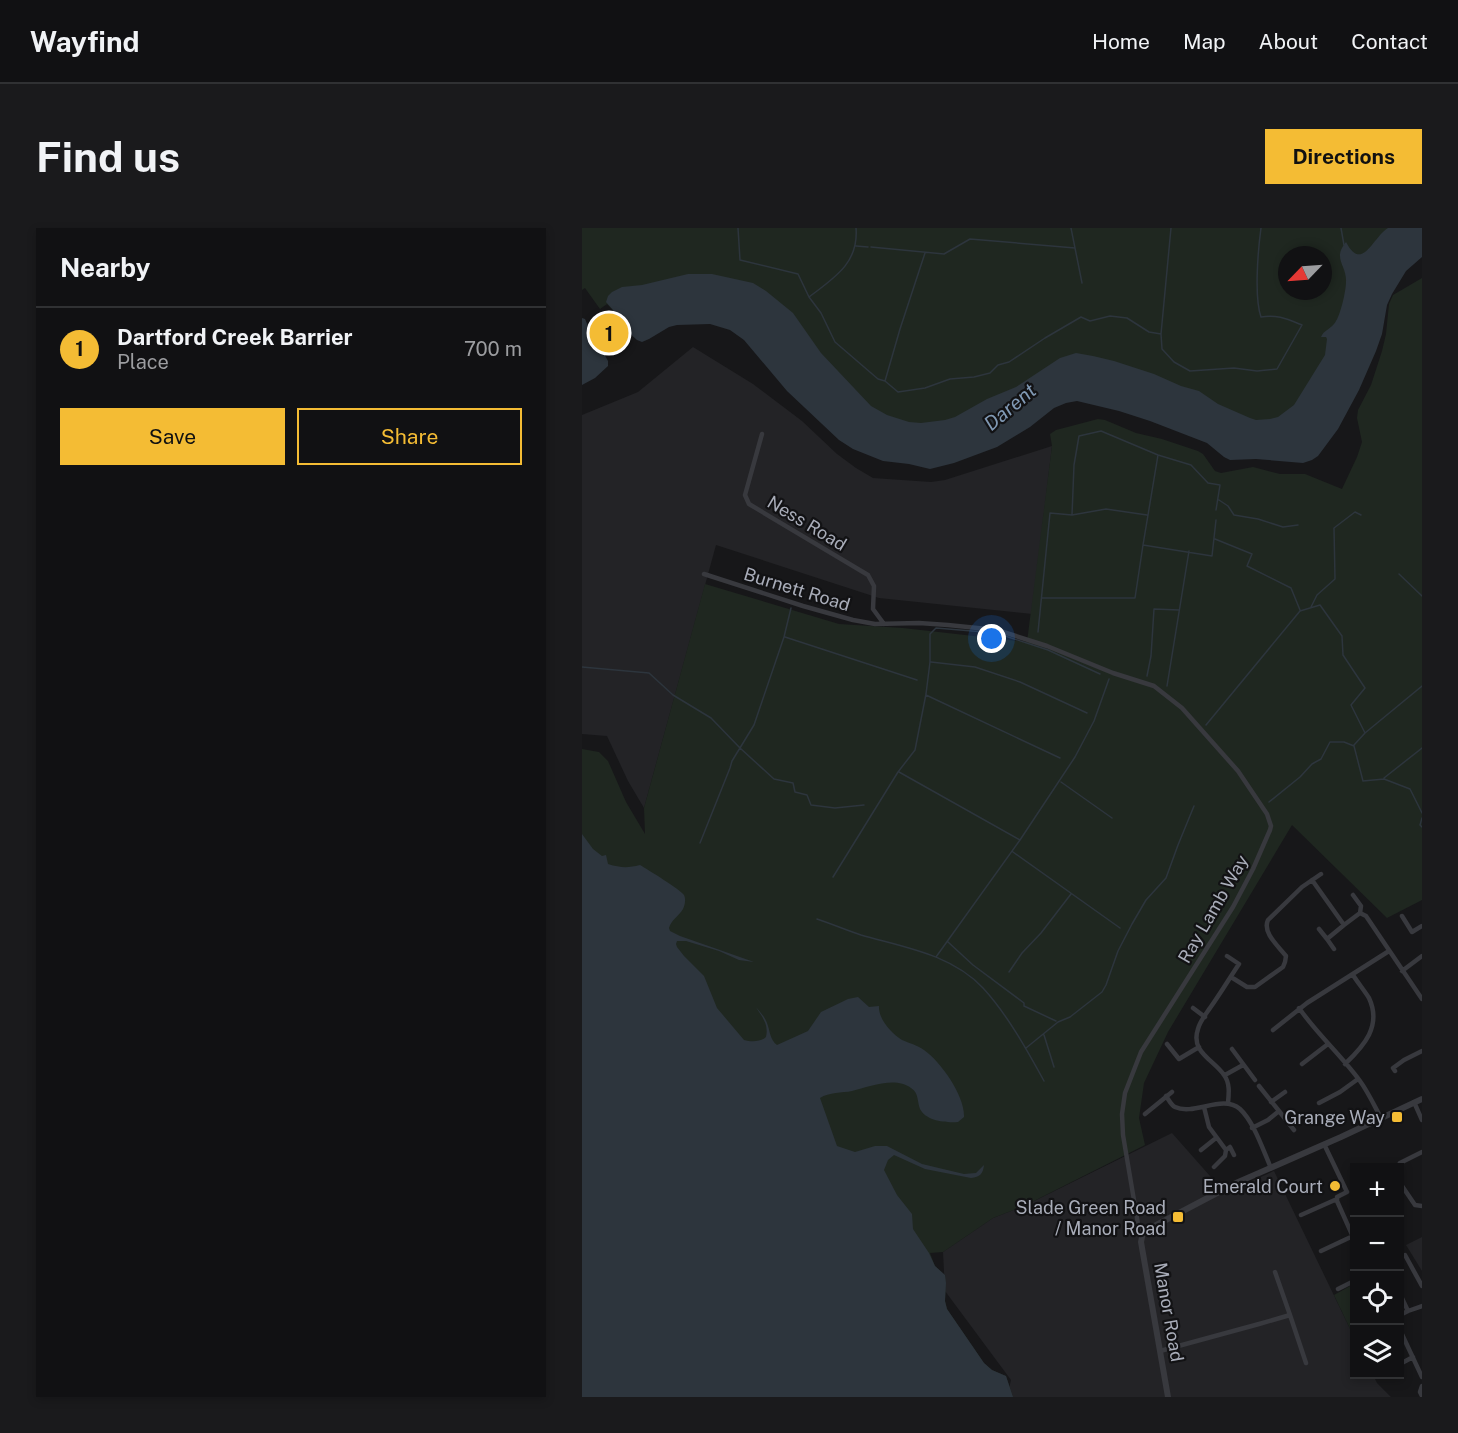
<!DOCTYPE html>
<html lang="en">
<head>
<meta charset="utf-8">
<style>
	body { margin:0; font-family:"Public Sans",sans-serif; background:#1a1a1c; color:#f1f3f6 }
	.controls { position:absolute; right:18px; bottom:18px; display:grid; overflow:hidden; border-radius:0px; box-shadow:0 3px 9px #0003 }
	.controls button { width:54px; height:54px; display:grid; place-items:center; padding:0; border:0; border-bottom:2px solid #303133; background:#111113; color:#f1f3f6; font:30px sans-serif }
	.compass { position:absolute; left:696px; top:18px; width:54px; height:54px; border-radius:50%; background:#111113; box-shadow:0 3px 9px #0003; rotate:245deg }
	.you { position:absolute; left:410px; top:411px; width:21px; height:21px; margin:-15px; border:4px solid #fff; border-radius:50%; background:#1a73e8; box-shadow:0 0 0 9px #1a73e833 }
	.badge { display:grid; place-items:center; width:39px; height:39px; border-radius:50%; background:#f4bc34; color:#111; font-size:20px; font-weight:700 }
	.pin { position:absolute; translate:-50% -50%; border:3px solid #fff; box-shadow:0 2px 6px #0006 }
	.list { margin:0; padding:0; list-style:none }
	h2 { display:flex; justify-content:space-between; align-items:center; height:78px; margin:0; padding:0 24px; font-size:26px }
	h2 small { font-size:20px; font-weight:400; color:#9c9da0 }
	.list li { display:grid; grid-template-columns:39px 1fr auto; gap:18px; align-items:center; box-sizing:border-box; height:84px; padding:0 24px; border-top:2px solid #303133 }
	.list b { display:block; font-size:22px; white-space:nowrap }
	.list p { margin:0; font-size:20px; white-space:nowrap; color:#9c9da0 }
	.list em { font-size:20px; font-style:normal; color:#9c9da0 }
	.actions { display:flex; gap:12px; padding:18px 24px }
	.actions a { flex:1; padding:14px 0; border:2px solid #f4bc34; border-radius:0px; text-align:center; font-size:21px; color:#f4bc34 }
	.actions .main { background:#f4bc34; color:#111 }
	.icon { flex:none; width:33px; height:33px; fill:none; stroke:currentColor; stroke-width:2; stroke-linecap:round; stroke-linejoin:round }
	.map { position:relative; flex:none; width:840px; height:1169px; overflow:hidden; border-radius:0px }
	header { display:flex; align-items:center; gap:36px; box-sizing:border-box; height:84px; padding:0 30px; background:#111113; border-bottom:2px solid #303133 }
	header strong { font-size:28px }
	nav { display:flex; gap:33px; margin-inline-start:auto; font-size:21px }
	.intro { display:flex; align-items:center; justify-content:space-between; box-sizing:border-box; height:144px; padding:0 36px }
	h1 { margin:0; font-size:42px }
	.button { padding:15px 27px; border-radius:0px; background:#f4bc34; color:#111; font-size:21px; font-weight:700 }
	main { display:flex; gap:36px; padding:0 36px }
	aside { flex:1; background:#111113; border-radius:0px; box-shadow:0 3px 9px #0003 }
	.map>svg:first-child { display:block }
	.built { fill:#232326 }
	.green { fill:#1f2720; fill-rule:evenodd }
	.water { fill:#2d353d }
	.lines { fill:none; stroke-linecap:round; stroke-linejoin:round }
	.stream { stroke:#2d353d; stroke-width:1.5 }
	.minor { stroke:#38393e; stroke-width:4.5 }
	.tertiary { stroke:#38393e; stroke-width:6 }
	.poi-dot { fill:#f4bc34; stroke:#121214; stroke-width:2 }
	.labels { text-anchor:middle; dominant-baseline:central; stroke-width:4.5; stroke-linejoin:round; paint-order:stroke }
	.street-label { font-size:18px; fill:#a9adb9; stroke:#121214 }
	.poi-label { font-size:18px; fill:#a9adb9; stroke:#121214; text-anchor:end }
	.water-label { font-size:20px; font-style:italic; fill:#8099b4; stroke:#121214 }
</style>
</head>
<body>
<header>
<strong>Wayfind</strong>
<nav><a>Home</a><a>Map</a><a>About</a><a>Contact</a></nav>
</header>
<div class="intro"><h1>Find us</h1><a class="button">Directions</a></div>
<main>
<aside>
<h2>Nearby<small></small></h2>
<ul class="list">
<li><span class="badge">1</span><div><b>Dartford Creek Barrier</b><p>Place</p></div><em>700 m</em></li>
</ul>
<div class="actions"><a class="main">Save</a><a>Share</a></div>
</aside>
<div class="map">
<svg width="840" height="1169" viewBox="0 0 840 1169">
	<rect width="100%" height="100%" fill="#171719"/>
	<path class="built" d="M 111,119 L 171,156 L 220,193 L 255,226 L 274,240 L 291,250 L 349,254 L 363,252 L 470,218 L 450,386 L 297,370 L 134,317 L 62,580 L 46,553 L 25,508 L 0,506 L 0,187 L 56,164 Z
		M 590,905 L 643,965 L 692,943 L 772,1109 L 772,1146 L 791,1147 L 795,1155 L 809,1169 L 425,1169 L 429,1152 L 363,1063 L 361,1024 L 411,990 L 442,978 Z
		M 840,1009 L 840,1043 L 824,1017 Z"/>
	<path class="green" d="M 0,0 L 840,0 L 711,201 L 479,152 L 391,211 L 300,204 L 186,87 L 32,89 L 31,82 L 25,76 L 18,81 L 3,60 L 0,62 ZM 705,27 L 741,27 L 741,63 L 705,63 Z
		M 840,50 L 840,672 L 805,690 L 710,597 L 586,804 L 562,855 L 557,890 L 563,917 L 442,978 L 411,990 L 361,1024 L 348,1025 L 353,1038 L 363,1047 L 364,1055 L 363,1073 L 365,1081 L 402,1135 L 410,1142 L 424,1148 L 431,1169 L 0,691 L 0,521 L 17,524 L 26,533 L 44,574 L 63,606 L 62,580 L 123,356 L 257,396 L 321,400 L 445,414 L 470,218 L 468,206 L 474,202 L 516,191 L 523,192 L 554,205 L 580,211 L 616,223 L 621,226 L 633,243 L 639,245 L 671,239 L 698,246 L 723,246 L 760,261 L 775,229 L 780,214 L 775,190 L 776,182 L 789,157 L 800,123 L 804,106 L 807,76 L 811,67 Z
		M 770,1057 L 772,1058 L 771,1107 L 752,1067 Z"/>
	<path class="water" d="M 806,0 L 840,0 L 840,29 L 824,43 L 810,66 L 805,77 L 800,106 L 794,123 L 777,162 L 756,201 L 736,228 L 730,232 L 721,235 L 674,231 L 648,232 L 642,229 L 625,215 L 568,193 L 537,183 L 495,173 L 484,175 L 472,180 L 448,199 L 415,219 L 372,235 L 348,241 L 327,236 L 301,233 L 271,221 L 257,212 L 205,163 L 162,112 L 148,102 L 128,96 L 95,97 L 87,99 L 67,111 L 60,114 L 55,112 L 45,103 L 37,107 L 35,106 L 26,112 L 27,114 L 20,122 L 26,133 L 26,138 L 13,150 L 0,157 L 0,90 L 3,91 L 6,98 L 12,102 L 25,91 L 32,89 L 31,82 L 24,74 L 26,68 L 30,64 L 40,59 L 60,57 L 106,46 L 130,46 L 171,55 L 184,63 L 211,85 L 239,125 L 289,178 L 305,187 L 327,194 L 339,195 L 363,192 L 373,189 L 405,171 L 434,159 L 478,130 L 494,125 L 511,128 L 532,133 L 572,146 L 599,158 L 617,163 L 636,176 L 668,190 L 674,192 L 688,191 L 696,189 L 712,177 L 743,127 L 745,111 L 744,109 L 739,109 C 742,102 747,102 752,96 C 758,90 764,63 764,54 C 765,37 750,31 764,14 C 780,45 791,9 806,0 Z
		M 0,606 L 11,621 L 20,628 L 24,627 L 26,636 C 39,640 46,640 58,637 C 66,642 98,661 102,667 C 104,671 103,677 101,681 C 97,688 89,692 87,700 L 88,703 L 98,708 L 172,734 L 157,732 L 137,723 L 104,713 L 95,713 L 94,716 L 95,719 L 102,728 L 122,748 L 135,780 L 162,812 C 169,814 179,814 184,809 C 187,796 180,789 174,779 C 178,784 183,789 185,795 C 188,803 188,812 195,817 L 226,803 L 239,784 L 266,771 L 276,769 L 287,779 L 297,778 C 296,791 310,806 320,812 C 327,815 335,817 342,822 C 359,834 383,868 382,889 L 376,894 C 364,895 344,893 338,881 C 335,873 337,865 329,860 C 313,848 287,859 270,863 C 260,865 247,864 238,870 L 255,918 L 273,924 L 293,918 L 305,918 L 340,936 L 382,946 L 394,945 L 402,937 C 401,946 398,949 389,950 L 343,941 L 312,927 L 306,932 L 302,942 L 315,967 L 330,986 L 331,1001 L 347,1025 L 353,1038 L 363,1047 L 364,1055 L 363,1073 L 365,1081 L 402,1135 L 410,1142 L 424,1148 L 431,1169 L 0,1169 Z"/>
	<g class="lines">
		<path class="stream" d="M 156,0 L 158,32 L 216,46 L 227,69 C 252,50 277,35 274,0
			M 489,0 L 500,55
			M 589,0 L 579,106 L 580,121 L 592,134 L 608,143 L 652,140 L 675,143 L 695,141 L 720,97 C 705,91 694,86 679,89 C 672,69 676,22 679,0
			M 759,0 L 762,17
			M 274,18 L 286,19
			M 289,19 L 362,26 L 388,11 L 493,20
			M 227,69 L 239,85 L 253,114 L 296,151 L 303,153 L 318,101 L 343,25
			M 303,153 L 316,164 L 343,160 L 368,151 L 392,149 L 408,145 L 416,137 L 427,134 L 463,110 L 499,89 L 508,93 L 528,88 L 545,90 L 567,104 L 579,106
			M 637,272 L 646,278 L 652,287 L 676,291 L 701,299 L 716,297
			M 490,287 L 492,237 L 497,208 L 519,203 L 576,227 L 609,237 L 626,255 L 638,257 L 634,282
			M 633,311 L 670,326 L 665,338 L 709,360 L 718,382
			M 561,317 L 630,328 L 634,292
			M 817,346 L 840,368
			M 460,370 L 553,370 L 561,317 L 576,227
			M 729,379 L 735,367 L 753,351 L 752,300 L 773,284 L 779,287
			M 456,404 L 468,285 L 490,287 L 524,281 L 565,287
			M 203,409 L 335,452
			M 349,434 L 393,439 L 438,454 L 505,485
			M 0,439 L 67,445 L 91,467 L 129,490 L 158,520 L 192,551 L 211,555 L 213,564 L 225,567 L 229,577 L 253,580 L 282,577
			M 565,448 L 569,428 L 572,381 L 597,382
			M 585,458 L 607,323
			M 344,467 L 478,530
			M 624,497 L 718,383 L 738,377 L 760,408 L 761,427 L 783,460 L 769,477 L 783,505
			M 772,517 L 783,505 L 840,458
			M 317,544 L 438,612
			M 802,550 L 840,520
			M 479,554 L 530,590
			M 687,574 L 718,549 L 730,536 L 739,531 L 748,514 L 762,514 L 772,518 L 781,553 L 802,551 L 828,561 L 840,585
			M 840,590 L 838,597 L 840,599
			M 118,615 L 148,540 L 150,533 L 172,497 L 202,409 L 209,380
			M 431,624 L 538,700
			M 251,649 L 316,544 L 333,522 L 344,466 L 348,434 L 348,406 L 354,400 L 414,405 L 466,422 L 518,446
			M 235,691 C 250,696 264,702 279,707 C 321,719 369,726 401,760 C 425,786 445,822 462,853
			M 366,714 L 391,737 L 442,775 L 442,778 L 474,793
			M 354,729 L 438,612 L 493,529 L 512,493 L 527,451
			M 427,744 L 440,725 L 459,705 L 489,666
			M 462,807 L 472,839
			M 444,820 L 476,794 L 488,789 L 520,764 L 524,757 L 536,723 L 550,696 L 564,672 L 584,650 L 596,617 L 612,578"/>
		<path class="minor" d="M 180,206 L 163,267 L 167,276 L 286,347 L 292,358 L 291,381 L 302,396
			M 122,346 L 221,378 L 271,392 L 293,396 L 337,395 L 366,397 L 415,402 L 465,418 L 531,445 L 572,458 L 600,480 L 656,543 L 685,586 L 689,598 L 688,602 L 671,641 L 651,679 L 559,824 L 543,865 L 540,886 L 541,907 L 556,996 L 561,1004
			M 730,652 L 762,697 L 778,685
			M 771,667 L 779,678 L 778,685 L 784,688 L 840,771
			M 820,688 L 830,704 L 840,698
			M 737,701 L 745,711
			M 752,721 L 745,711 L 762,697
			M 645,728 L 657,736 C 647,751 638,766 628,780 C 624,786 618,793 616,801 C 608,824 632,832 642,847 C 648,855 647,865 646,875
			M 820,743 L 840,728
			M 649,749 L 665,759 L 673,759 L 701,739 L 703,734 L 704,728 C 696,718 680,704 686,692 L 720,659 L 739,646
			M 611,780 L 623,789
			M 717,780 C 735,806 759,827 778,853 C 786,864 792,877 799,890
			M 691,802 L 725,775 L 807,723
			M 585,816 L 597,831 L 617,819
			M 650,821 L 673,852
			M 720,836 L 746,816
			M 763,836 C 782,818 800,798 787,770 C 782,762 776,755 771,747
			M 813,843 L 811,840 L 822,832 L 840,823
			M 643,847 L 661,837
			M 677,858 L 697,883
			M 584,868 C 587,872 589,877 593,879 C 612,888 640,866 658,881 C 672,894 681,922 689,940
			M 689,874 L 703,864
			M 832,874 L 840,892
			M 737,875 L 758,864 L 776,851
			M 622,879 L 627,899 L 644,922 L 648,919 L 652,927
			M 563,886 L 590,864
			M 670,900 L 686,892 L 697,883 L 712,902
			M 742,916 L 765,964 L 755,969 L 755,973 L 772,1011
			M 619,922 L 634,910
			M 632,939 L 643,928 L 644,922
			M 815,940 L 818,935 L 840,924
			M 818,955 L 833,977 L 840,978
			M 719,987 L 755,971
			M 739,1023 L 771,1008
			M 818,1029 L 823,1027 L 840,1058
			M 756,1061 L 772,1053
			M 818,1066 L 826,1083 L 818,1087
			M 826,1083 L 840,1078
			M 708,1087 L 724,1135
			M 818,1102 L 840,1149
			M 578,1123 L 677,1096 L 708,1087 L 693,1044
			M 818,1136 L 831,1129
			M 840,1158 L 838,1164 L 840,1168"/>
		<path class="tertiary" d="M 586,1169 L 559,1014 L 561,1004 L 654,955 L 759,909 L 840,871"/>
	</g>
	<g class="poi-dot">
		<rect x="809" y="883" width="12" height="12" rx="3"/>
		<circle cx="753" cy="958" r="6"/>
		<rect x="590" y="983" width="12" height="12" rx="3"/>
	</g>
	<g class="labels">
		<g class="street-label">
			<text transform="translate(225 295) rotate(31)">Ness Road</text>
			<text transform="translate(215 361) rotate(17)">Burnett Road</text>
			<text transform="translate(631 681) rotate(-60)">Ray Lamb Way</text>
			<text transform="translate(587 1084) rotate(80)">Manor Road</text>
		</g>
		<g class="poi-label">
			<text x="803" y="889">Grange Way</text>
			<text x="741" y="958">Emerald Court</text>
			<text x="584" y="979">Slade Green Road<tspan x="584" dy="21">/ Manor Road</tspan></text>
		</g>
		<g class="water-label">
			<text transform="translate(428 179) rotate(-40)">Darent</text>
		</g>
	</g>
</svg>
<div class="controls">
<button>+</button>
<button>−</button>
<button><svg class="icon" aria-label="locate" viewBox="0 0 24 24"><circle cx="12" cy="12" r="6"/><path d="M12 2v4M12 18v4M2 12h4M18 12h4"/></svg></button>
<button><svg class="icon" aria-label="layers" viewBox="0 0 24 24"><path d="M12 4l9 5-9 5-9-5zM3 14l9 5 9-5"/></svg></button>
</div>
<svg class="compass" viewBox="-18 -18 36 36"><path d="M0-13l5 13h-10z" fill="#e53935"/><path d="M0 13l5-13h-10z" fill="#9c9da0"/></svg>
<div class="you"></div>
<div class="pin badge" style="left:27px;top:105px">1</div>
</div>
</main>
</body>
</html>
